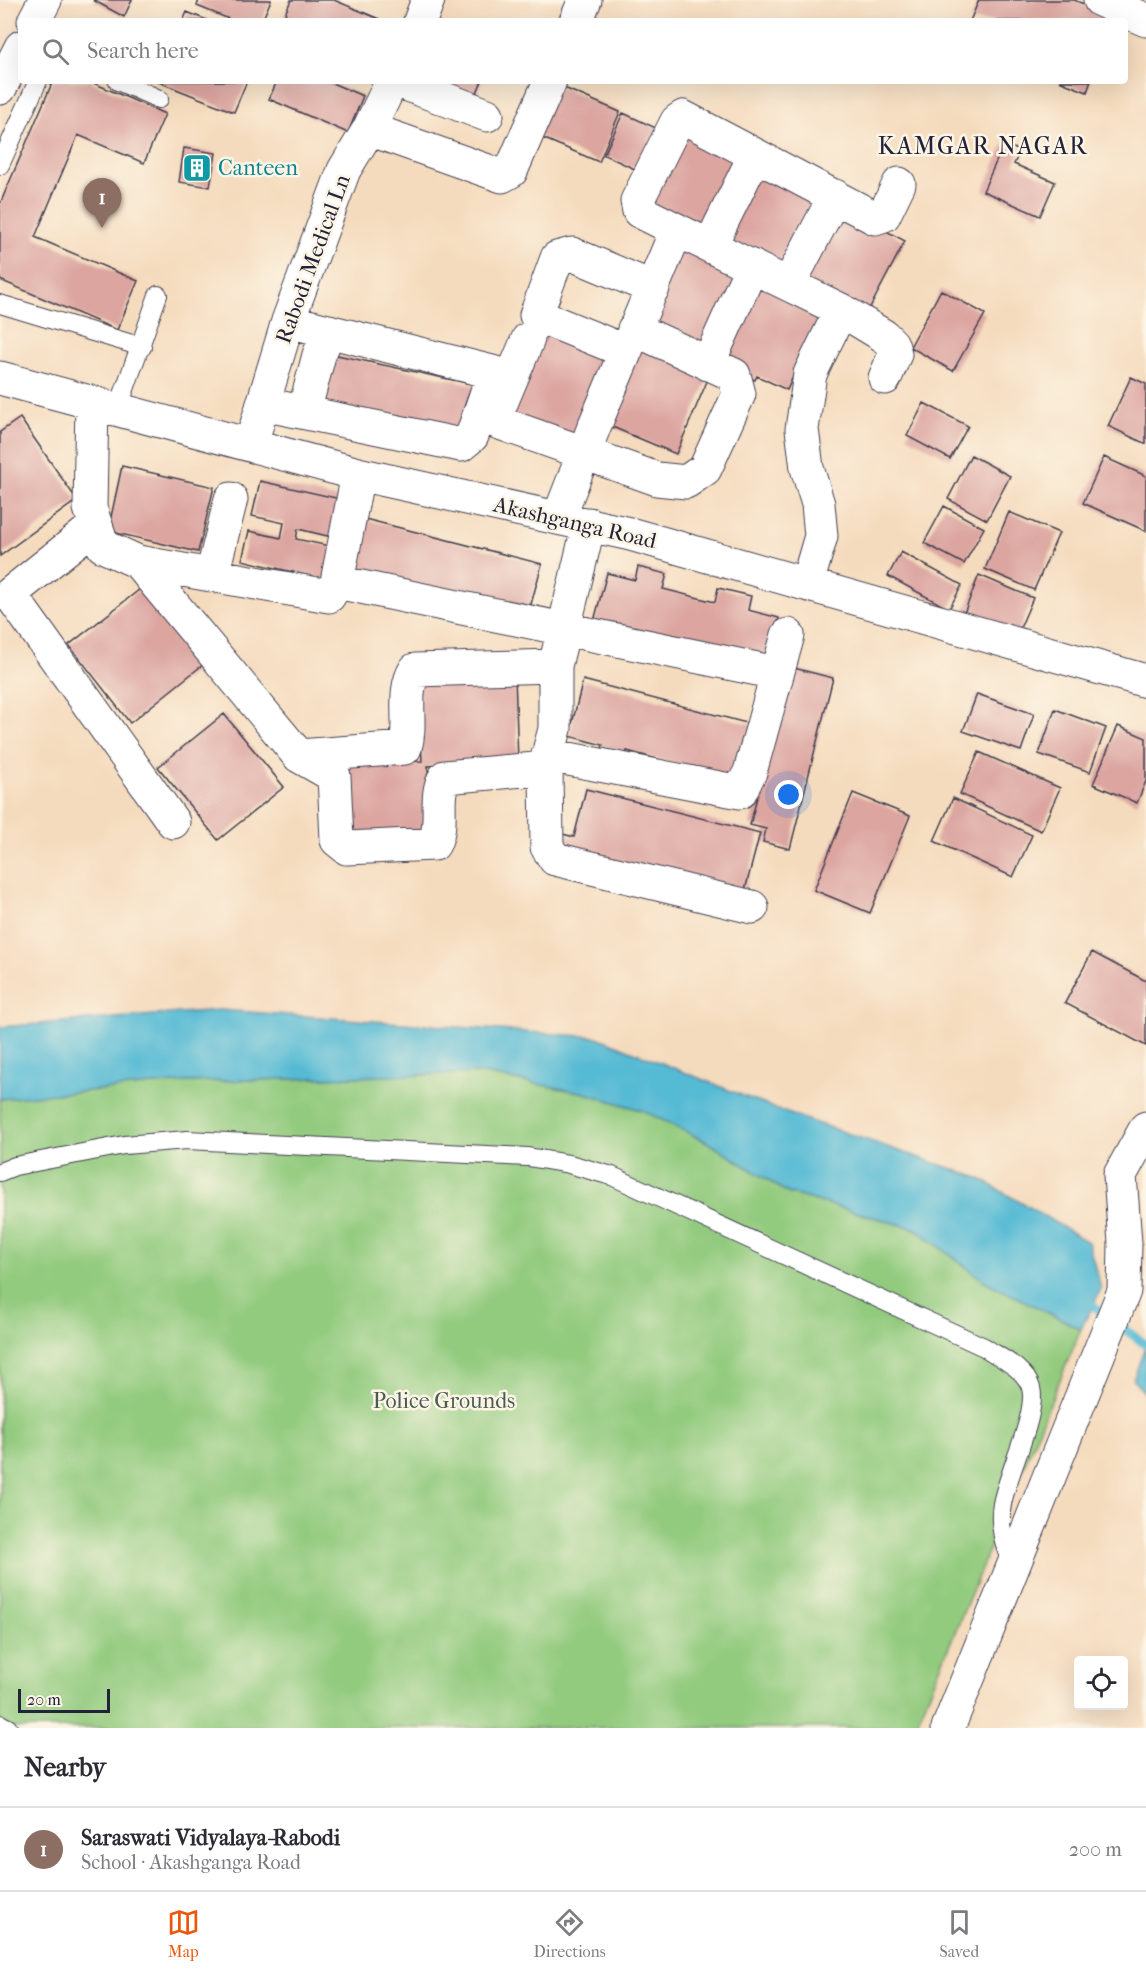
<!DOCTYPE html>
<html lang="en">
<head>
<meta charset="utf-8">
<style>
	body { margin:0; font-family:"IM FELL French Canon",serif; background:#f2f2f3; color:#2b2b33 }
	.controls { position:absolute; right:18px; bottom:18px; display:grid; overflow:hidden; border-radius:6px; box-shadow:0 6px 24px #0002 }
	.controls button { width:54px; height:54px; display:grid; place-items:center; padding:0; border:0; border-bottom:2px solid #e1e1e2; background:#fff; color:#2b2b33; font:30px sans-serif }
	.scale { position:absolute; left:18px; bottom:15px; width:92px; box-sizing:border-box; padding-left:6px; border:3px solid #22223b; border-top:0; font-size:16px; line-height:21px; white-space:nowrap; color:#22223b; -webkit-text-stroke:4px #fcf5e5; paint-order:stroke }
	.you { position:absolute; left:789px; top:795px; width:21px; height:21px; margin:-15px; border:4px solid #fff; border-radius:50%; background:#1a73e8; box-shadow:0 0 0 9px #1a73e833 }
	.badge { display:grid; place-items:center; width:39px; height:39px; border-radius:50%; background:#ea580c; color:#fff; font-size:20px; font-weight:700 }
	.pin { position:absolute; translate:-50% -50px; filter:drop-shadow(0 2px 3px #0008) }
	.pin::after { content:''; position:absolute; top:32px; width:21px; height:18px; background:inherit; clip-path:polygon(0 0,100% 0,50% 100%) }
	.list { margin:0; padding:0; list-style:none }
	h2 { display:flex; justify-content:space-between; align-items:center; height:78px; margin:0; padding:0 24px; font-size:26px }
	h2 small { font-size:20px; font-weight:400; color:#7c7c81 }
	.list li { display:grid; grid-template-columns:39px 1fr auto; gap:18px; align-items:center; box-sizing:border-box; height:84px; padding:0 24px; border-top:2px solid #e1e1e2 }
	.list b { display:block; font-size:22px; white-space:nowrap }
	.list p { margin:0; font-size:20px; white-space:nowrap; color:#7c7c81 }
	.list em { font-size:20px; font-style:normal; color:#7c7c81 }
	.icon { flex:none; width:33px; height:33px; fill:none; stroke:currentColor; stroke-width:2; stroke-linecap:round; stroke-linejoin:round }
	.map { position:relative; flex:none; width:1146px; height:1728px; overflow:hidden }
	.search { position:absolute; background:#fff; box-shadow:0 6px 24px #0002; left:18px; right:18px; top:18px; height:66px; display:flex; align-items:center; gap:15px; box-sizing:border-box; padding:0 21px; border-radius:6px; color:#7c7c81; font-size:22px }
	.sheet { height:162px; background:#fff }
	nav { display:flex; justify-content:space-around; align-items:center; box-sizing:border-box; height:84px; border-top:2px solid #e1e1e2; background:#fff; font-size:16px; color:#7c7c81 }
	nav a { display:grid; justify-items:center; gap:3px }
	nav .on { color:#ea580c }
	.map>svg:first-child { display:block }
	.green { fill:#92ca7e; stroke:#5a765c; stroke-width:1.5 }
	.water { fill:#55bad4; stroke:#3c6e88; stroke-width:1.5 }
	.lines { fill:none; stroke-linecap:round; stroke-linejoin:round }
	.stream { stroke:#55bad4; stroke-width:9 }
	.building { fill:#dca5a0 }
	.service-casing { stroke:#423e4f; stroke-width:20 }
	.minor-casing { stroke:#423e4f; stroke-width:35 }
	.service { stroke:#fff; stroke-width:18 }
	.minor { stroke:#fff; stroke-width:33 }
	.labels { text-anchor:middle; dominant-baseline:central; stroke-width:5; stroke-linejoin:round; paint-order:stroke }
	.culture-label { font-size:22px; fill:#0d838f; stroke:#fcf5e5; text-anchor:start }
	.street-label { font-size:22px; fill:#22223b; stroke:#fcf5e5 }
	.park-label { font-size:22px; fill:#495d52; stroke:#fcf5e5 }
	.neighbourhood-label { font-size:24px; letter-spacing:1.5px; fill:#22223b; stroke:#fcf5e5 }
</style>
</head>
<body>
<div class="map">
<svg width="1146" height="1728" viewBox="0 0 1146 1728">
	<rect width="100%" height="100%" fill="#fcf5e5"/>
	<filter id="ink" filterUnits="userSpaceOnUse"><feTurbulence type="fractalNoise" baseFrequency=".0167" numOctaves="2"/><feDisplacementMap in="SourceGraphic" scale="12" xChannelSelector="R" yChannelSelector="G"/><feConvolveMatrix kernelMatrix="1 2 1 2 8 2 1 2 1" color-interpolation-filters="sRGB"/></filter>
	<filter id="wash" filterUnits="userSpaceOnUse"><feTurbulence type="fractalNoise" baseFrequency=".008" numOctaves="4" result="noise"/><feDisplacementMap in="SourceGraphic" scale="24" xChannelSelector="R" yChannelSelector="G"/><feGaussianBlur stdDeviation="1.35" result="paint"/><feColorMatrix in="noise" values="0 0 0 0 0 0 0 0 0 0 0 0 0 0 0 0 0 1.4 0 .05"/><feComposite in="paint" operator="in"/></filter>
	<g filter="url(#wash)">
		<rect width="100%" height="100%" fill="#f5dbbe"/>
		<path class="green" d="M 478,1073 L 585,1093 L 644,1111 L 711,1144 L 788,1193 L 916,1229 L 986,1282 L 1081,1329 L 915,1728 L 0,1728 L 0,1099 L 186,1082 Z"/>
		<path class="water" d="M 219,1010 L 597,1037 L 781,1111 L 979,1178 L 1088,1242 L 1101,1289 L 1081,1329 L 986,1282 L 916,1229 L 788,1193 L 711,1144 L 644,1111 L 585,1093 L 478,1073 L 186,1082 L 0,1099 L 0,1027 Z
			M 1146,1344 L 1146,1394 L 1133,1380 Z"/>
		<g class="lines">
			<path class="stream" d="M 1083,1298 L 1146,1345"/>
		</g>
		<g id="blocks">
			<path class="building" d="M 93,0 L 132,0 L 124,17 Z
				M 199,0 L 271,0 L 262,21 L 234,21 L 197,6 Z
				M 291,0 L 334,0 L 384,21 L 282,21 Z
				M 979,0 L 1074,0 L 1116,17 L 1115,21 L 970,21 Z
				M 187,12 L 209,21 L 183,21 Z
				M 53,81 L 89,81 L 165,114 L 144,163 L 78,135 L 35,237 L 138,281 L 117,330 L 0,280 L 0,204 Z
				M 156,81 L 247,81 L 234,112 Z
				M 277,81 L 327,81 L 363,96 L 348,133 L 269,99 Z
				M 413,81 L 482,81 L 471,106 Z
				M 1059,81 L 1091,81 L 1087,92 Z
				M 555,84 L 620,112 L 599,162 L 533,134 Z
				M 623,113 L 656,128 L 637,170 L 604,155 Z
				M 680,125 L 744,159 L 707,237 L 642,206 Z
				M 1004,144 L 1020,151 L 1014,164 L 1055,182 L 1040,216 L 983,191 Z
				M 184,148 L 216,153 L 210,187 L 179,182 Z
				M 760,162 L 827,197 L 790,267 L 722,241 Z
				M 836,204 L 905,241 L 866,315 L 797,277 Z
				M 675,248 L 742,277 L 707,357 L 640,328 Z
				M 751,275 L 824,307 L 787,390 L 757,376 L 755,380 L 735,371 L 716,356 Z
				M 941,290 L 985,314 L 953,371 L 910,347 Z
				M 545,324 L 617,356 L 576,448 L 504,416 Z
				M 638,340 L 711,372 L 676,454 L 603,423 Z
				M 323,352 L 476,385 L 463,438 L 309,398 Z
				M 1131,377 L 1146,384 L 1146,444 L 1108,426 Z
				M 924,403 L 968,426 L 950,459 L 907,436 Z
				M 20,418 L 77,500 L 0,556 L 0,432 Z
				M 971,455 L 1010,476 L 987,520 L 948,499 Z
				M 1104,457 L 1146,476 L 1146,531 L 1083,503 Z
				M 122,466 L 214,487 L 198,552 L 108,531 Z
				M 260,481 L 345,500 L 336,538 L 298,529 L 296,539 L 334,547 L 327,580 L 242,560 L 249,531 L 281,538 L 284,523 L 252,516 Z
				M 944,506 L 984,528 L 964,564 L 924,543 Z
				M 1009,512 L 1059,533 L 1034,590 L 985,569 Z
				M 365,519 L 542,564 L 528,615 L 352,571 Z
				M 901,552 L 962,585 L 949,609 L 888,576 Z
				M 638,567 L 667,574 L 663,589 L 715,602 L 718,588 L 751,596 L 748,610 L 779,618 L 767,666 L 594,621 L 607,573 L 635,580 Z
				M 979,575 L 1033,598 L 1017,635 L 964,613 Z
				M 144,586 L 205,663 L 130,723 L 69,645 Z
				M 790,667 L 833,678 L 790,849 L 763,842 L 766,829 L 750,825 Z
				M 515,675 L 518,762 L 428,766 L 430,838 L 347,840 L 345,763 L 422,761 L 419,679 Z
				M 583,680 L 754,725 L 739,781 L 627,751 L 624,759 L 601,753 L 603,745 L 569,736 Z
				M 977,694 L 1034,714 L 1021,751 L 963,731 Z
				M 1055,709 L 1106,728 L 1090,772 L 1039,754 Z
				M 224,714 L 284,787 L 218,840 L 158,767 Z
				M 1118,726 L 1146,738 L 1146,781 L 1137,803 L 1093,784 Z
				M 979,752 L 1060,788 L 1041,831 L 960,794 Z
				M 586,789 L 760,833 L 743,898 L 555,849 L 559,833 L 574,837 Z
				M 853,793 L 910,816 L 870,913 L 814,890 Z
				M 953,798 L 1032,835 L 1013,877 L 934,841 Z
				M 1092,952 L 1146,981 L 1146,1046 L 1065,1003 Z"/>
		</g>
	</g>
	<g filter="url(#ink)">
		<use href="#blocks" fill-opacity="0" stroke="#423e4f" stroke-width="1.5"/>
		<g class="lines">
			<g class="service-casing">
				<path id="service" d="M 118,81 L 159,99
					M 0,165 L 38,81
					M 0,304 L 142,347
					M 118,409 L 158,295
					M 0,1172 L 15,1166 L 124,1145 L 187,1140 L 528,1157 L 569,1164 L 612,1176 L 984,1347 C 999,1357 1026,1369 1031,1388 C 1038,1413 1007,1475 1002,1504 C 998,1526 1005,1546 1012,1567
					M 0,1724 L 8,1728"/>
			</g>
			<g class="minor-casing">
				<path id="minor" d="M 1100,0 L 1146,20
					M 34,21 L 45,0
					M 420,21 L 428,0
					M 576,21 L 585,0
					M 398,81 L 487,115
					M 0,88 L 21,47
					M 369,129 L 502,176 L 511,171 L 550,81
					M 685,234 L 639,211 L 637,201 L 677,121 L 683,117 L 875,218 L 884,215 L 899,184
					M 710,246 L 755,155
					M 789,284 L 835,196
					M 288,321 L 512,377
					M 528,339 L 496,415 L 497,422 L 657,479 L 686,482 L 705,469 L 739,394 L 734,375 L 634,329
					M 625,351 L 536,315 L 557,258 L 572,254 L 653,288
					M 708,364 L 752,266
					M 0,378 L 358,474 L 630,534 L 1146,681
					M 92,402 L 90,508 L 103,546 L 138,562 L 329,596 L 337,582 L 776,673
					M 263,404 L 461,445 L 472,436 L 489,386
					M 304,412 L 319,355 L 329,331
					M 251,444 L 288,321 L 344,170 L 369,129 L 392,81
					M 559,517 L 594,427 L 674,236 L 685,234 L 841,310 L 884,336 L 892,344 L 895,354 L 885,378
					M 589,524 L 555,666 L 555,729 L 548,755 L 740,792 L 750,772 L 788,635
					M 96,525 L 10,594 L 173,822
					M 138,562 L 299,756 L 334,776 L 337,840 L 347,848 L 434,844 C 445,822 433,797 445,777 L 546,768
					M 212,575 L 231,499
					M 337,582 L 358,474
					M 807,584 L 821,536 L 818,504 L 807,468 L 802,429 L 810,374 L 841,310
					M 548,755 L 546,768 L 547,847 L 555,859 L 752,907
					M 299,756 L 405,748 C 413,723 401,693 415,670 L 555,666
					M 948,1728 L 1124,1291 L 1125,1243 L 1120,1175 L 1146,1128"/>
			</g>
			<use href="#service" class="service"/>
			<use href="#minor" class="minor"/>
		</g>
	</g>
	<defs>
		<g id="building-square" transform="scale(1.5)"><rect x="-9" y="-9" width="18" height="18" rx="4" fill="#0f9aa8" stroke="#fcf5e5"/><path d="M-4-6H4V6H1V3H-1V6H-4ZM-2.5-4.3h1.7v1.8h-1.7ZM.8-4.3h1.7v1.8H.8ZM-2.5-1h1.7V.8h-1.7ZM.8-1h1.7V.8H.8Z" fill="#fff"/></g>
	</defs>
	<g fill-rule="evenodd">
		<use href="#building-square" x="197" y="168"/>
	</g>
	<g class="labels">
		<g class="culture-label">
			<text x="218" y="168">Canteen</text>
		</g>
		<g class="street-label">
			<text transform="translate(313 259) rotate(-70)">Rabodi Medical Ln</text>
			<text transform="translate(575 523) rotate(13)">Akashganga Road</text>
		</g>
		<g class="park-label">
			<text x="444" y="1401">Police Grounds</text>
		</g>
		<g class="neighbourhood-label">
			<text x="983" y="146">KAMGAR NAGAR</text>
		</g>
	</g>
</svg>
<div class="controls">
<button><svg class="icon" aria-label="locate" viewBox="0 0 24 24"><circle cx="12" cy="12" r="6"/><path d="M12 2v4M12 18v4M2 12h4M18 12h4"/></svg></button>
</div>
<div class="scale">20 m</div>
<div class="you"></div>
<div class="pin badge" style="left:102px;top:228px;background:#8d6e63">1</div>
<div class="search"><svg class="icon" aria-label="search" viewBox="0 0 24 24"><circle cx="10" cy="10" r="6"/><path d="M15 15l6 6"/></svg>Search here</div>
</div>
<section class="sheet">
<h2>Nearby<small></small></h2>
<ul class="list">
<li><span class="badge" style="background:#8d6e63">1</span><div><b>Saraswati Vidyalaya-Rabodi</b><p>School · Akashganga Road</p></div><em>200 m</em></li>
</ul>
</section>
<nav>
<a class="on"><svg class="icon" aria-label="map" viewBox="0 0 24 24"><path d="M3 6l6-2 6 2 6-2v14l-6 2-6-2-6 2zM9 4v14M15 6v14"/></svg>Map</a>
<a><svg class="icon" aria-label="directions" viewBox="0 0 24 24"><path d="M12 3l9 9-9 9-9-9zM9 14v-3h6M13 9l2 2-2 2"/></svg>Directions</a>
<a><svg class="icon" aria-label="saved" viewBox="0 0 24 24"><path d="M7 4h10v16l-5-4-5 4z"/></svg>Saved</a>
</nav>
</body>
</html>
